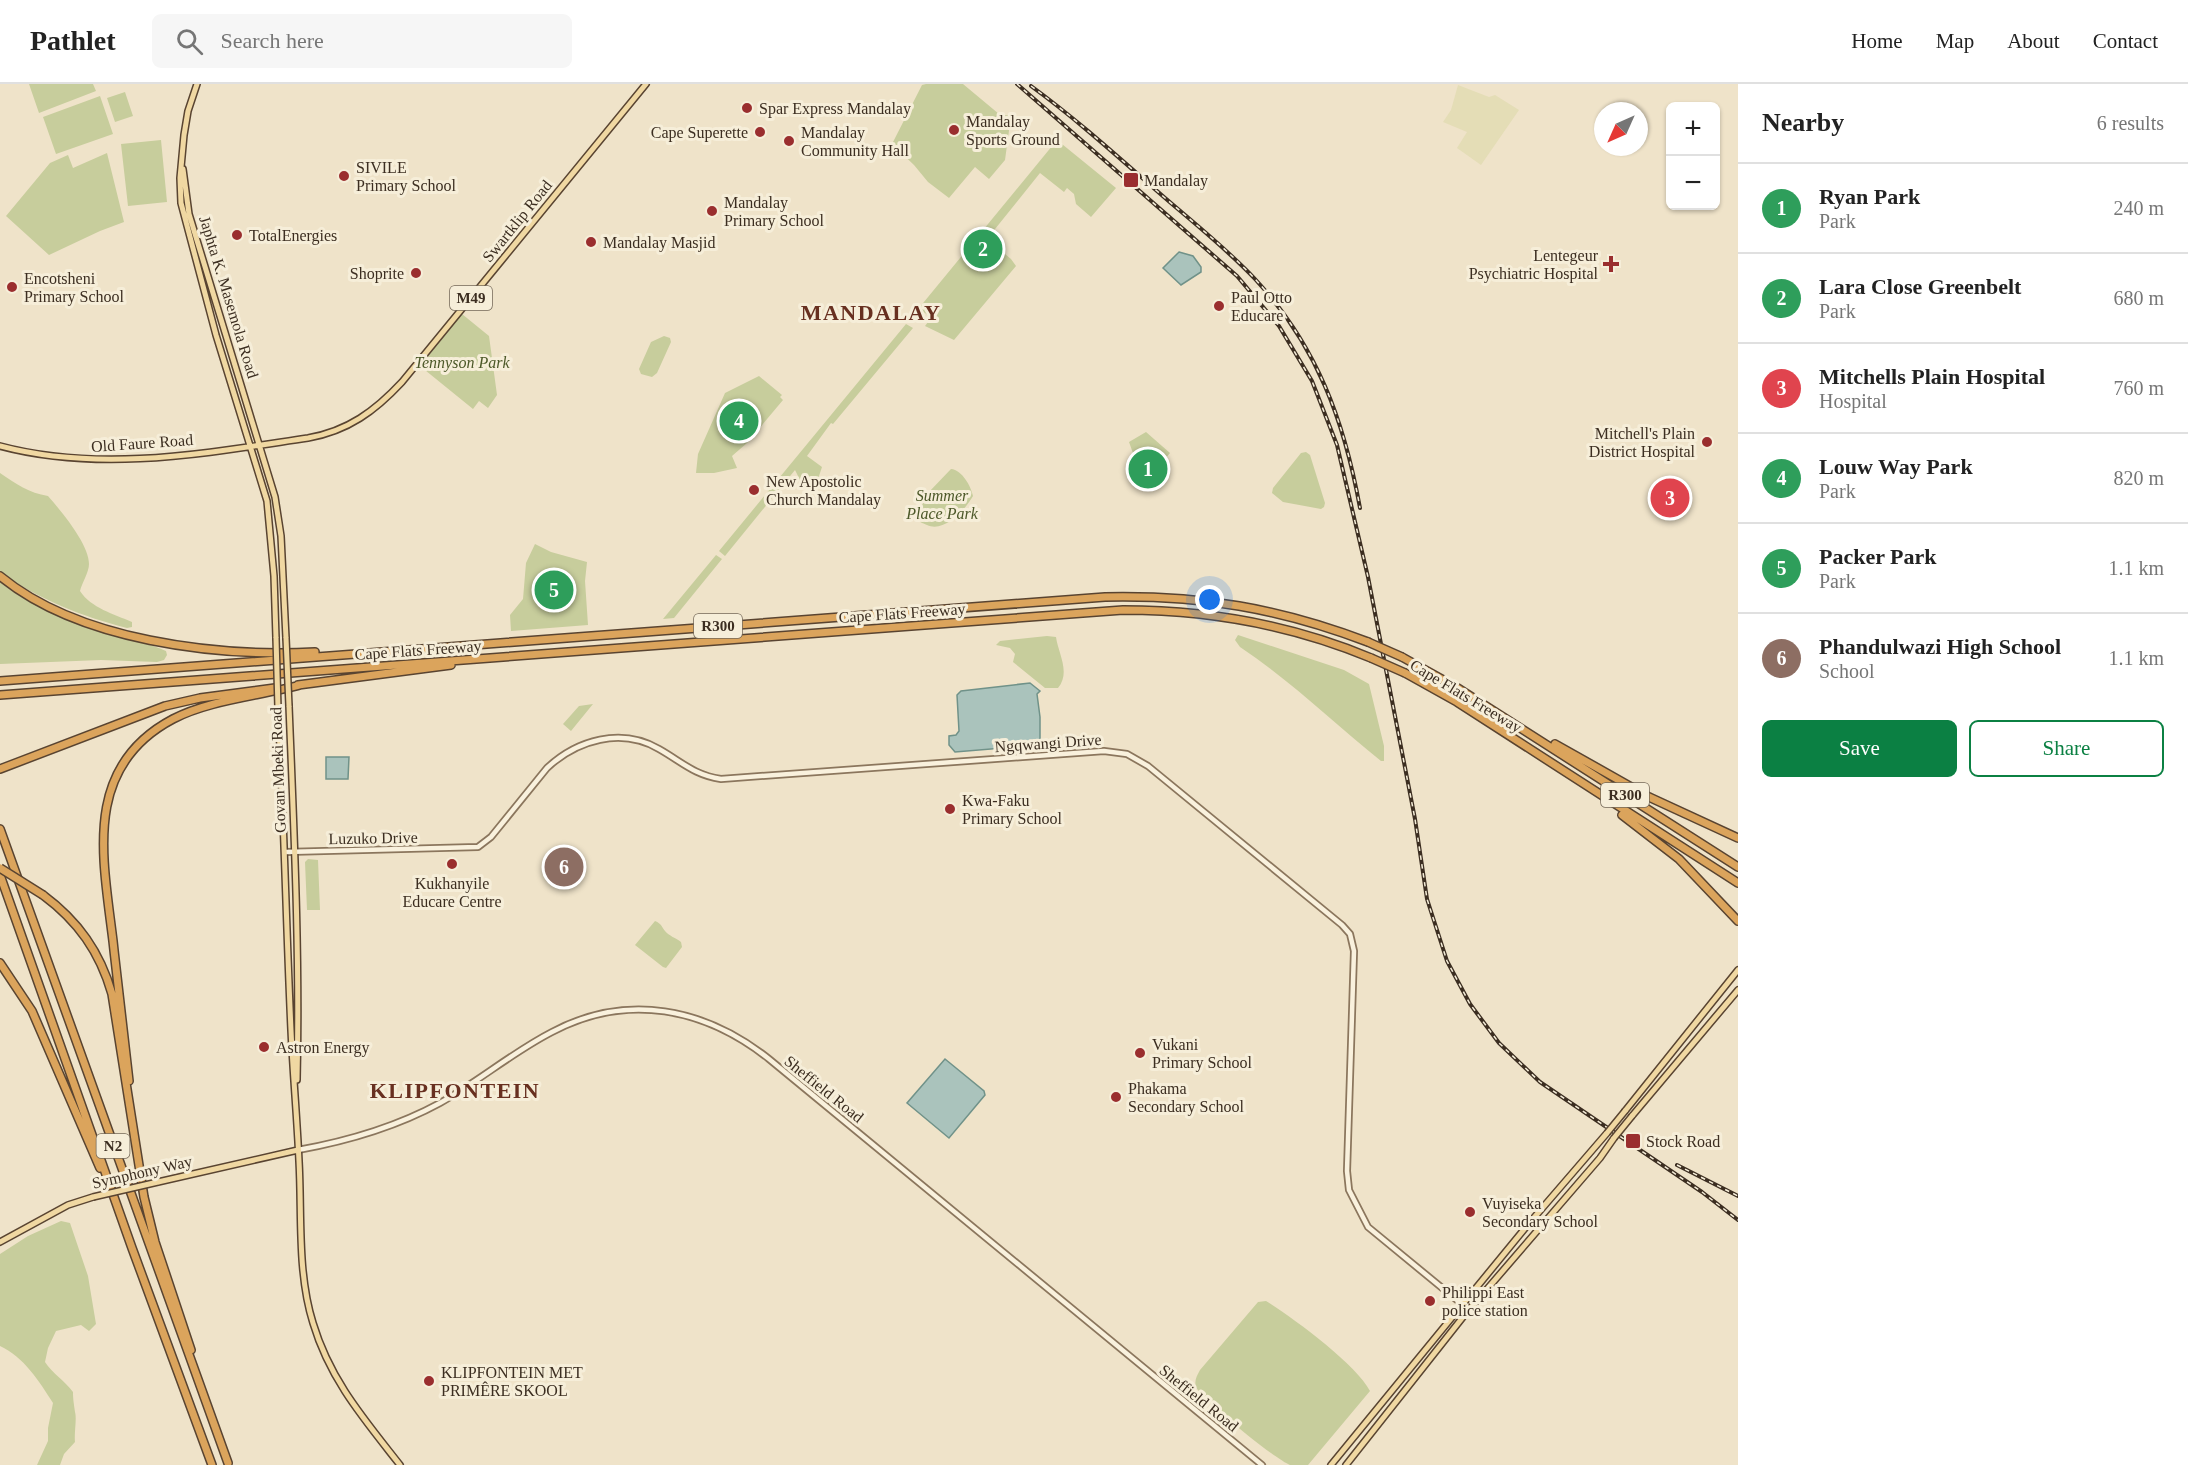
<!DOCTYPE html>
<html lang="en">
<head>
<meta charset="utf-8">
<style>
	body { margin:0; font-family:"Times New Roman",serif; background:#f6f6f6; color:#222 }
	.controls { position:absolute; right:18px; top:18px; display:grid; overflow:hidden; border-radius:9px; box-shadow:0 2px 4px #0004 }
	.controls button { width:54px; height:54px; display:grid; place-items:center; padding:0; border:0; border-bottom:2px solid #e0e0e0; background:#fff; color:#222; font:30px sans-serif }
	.compass { position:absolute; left:1594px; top:18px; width:54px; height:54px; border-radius:50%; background:#fff; box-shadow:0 2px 4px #0004; rotate:225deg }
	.you { position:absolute; left:1210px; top:516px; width:21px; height:21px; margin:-15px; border:4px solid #fff; border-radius:50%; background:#1a73e8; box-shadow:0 0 0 9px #1a73e833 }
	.badge { display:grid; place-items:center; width:39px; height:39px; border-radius:50%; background:#0b8043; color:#fff; font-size:20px; font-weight:700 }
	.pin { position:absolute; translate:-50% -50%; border:3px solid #fff; box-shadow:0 2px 6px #0006 }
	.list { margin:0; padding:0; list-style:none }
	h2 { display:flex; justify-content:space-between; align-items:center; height:78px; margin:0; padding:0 24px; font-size:26px }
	h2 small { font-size:20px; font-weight:400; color:#767676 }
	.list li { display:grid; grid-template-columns:39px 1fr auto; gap:18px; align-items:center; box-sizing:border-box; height:90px; padding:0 24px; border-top:2px solid #e0e0e0 }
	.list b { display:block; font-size:22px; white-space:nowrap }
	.list p { margin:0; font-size:20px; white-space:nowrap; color:#767676 }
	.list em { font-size:20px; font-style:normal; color:#767676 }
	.actions { display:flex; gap:12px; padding:18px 24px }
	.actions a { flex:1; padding:14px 0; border:2px solid #0b8043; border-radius:9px; text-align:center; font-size:21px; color:#0b8043 }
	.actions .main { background:#0b8043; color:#fff }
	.icon { flex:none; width:33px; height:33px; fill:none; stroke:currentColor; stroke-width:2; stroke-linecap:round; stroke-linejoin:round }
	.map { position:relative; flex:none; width:1738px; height:1381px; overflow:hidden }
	header { display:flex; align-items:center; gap:36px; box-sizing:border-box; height:84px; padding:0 30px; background:#fff; border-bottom:2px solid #e0e0e0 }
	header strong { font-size:28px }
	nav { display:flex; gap:33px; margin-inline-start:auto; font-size:21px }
	.search { width:420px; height:54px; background:#f6f6f6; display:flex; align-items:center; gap:15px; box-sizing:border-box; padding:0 21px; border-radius:9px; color:#767676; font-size:22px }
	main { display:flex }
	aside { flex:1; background:#fff }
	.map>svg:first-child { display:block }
	.farmland { fill:#e4ddb6 }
	.green { fill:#c7cd9c }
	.water { fill:#aac3bc; stroke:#709289; stroke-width:1.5 }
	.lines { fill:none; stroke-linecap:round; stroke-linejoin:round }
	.minor-casing { stroke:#8b765d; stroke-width:8 }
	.major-casing { stroke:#594431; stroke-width:8 }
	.highway-casing { stroke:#594431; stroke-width:10 }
	.minor { stroke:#f9f1dd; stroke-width:4.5 }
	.major { stroke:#f0d8a2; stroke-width:5 }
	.highway { stroke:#dba45c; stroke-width:7 }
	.rail-casing { stroke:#3c2e21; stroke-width:4 }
	.rail { stroke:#f6eed9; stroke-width:1.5; stroke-dasharray:4.5; stroke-linecap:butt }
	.major-bridge-casing { stroke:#594431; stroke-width:8; stroke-linecap:butt }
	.highway-bridge-casing { stroke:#594431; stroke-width:10; stroke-linecap:butt }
	.major-bridge { stroke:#f0d8a2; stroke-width:5 }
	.highway-bridge { stroke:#dba45c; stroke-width:7 }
	.poi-dot { fill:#9a2e2e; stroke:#f6eed9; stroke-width:2 }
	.labels { text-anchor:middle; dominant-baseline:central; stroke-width:6; stroke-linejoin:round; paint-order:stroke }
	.shield { fill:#f6eed9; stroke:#746858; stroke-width:1.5 }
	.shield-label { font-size:15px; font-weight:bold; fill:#3c2e21 }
	.poi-label { font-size:16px; fill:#3c2e21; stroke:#f6eed9; text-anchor:start }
	.street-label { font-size:16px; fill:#3c2e21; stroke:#f6eed9 }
	.park-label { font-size:16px; font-style:italic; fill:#4c5828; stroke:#f6eed9 }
	.district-label { font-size:22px; font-weight:bold; letter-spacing:1.5px; fill:#683020; stroke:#f6eed9 }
</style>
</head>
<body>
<header>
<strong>Pathlet</strong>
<div class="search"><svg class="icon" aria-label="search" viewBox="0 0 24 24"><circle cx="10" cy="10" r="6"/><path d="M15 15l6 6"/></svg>Search here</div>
<nav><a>Home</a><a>Map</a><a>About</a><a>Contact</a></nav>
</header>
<main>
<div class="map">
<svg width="1738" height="1381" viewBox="0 0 1738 1381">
	<rect width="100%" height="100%" fill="#efe3c9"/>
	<path class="farmland" d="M 1458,1 L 1489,13 L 1495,11 L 1519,26 L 1481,81 L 1457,64 L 1467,48 L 1443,38 L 1451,26 Z"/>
	<path class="green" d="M 29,0 L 93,0 L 96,7 L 39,29 Z
		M 926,0 L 963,0 L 999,30 L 1011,32 L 1005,76 L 989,95 L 975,83 L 949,114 L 928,98 L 914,81 L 892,60 L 922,1 Z
		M 125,8 L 133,32 L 115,38 L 107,14 Z
		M 100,12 L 113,50 L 56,70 L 43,33 Z
		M 161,56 L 167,118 L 128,122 L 121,60 Z
		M 1057,56 L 1116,104 L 1091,133 L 1076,120 L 1074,110 L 1067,104 L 1064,108 L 1040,89 L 987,155 L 1011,175 L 1016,182 L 954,256 L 925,242 L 931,234 L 919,224 Z
		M 107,69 L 124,138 L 100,147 L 49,171 L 6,132 L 50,79 L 68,71 L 73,84 Z
		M 462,230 L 489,252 L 497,311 L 488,324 L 479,317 L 473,325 L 420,282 Z
		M 906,240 L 913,244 L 833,340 L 831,339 L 807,372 L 822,383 L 816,401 L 803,402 L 795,386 L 725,472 L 719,467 Z
		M 664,252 L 670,254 L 671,258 L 657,289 L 652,293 L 641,290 L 639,285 L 651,258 Z
		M 759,292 L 782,311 L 780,313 L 783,316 L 747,359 L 732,372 L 737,384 L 714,389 L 696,389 L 698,370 L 725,309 Z
		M 1146,348 L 1170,369 L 1144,400 L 1129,358 Z
		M 1306,368 L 1310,371 L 1325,419 L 1324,423 L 1321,425 L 1283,418 L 1272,409 L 1273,404 L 1301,369 Z
		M 951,385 C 962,386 971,402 973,412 C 965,426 944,449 927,441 C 922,439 919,438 916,433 L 928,409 Z
		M 0,389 C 16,400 29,409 48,412 C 61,427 89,460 89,480 C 89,488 82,499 80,507 C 91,524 114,530 132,538 L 132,543 L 127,544 C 81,532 40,516 0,488 Z
		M 535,460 L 551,468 L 587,478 L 585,497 L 588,541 L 511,547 L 510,531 L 523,515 L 526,479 Z
		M 716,471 L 722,475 L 674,534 L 663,535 Z
		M 0,498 C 32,523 69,538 108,550 C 128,556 147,558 166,567 L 167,571 L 164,576 L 157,578 L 101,576 L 0,580 Z
		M 1238,551 L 1344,586 L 1369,600 L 1384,662 L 1384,677 L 1381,677 C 1334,639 1291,597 1240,563 L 1235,556 Z
		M 1047,552 L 1056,553 C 1058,569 1071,588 1058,604 L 1045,604 L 1013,578 L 1015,570 L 1010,564 L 996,561 L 1000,557 Z
		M 593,620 L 571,647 L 563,640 L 579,622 Z
		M 308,775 L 318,776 L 320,826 L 307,826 L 305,778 Z
		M 655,837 C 662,840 661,842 665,847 C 669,852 676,854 681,858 L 682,863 L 666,884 L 663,883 L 635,861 Z
		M 61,1137 L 70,1139 L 88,1192 L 96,1240 L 89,1247 L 81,1241 L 56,1247 L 48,1264 L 45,1278 C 52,1289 65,1297 73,1308 C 73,1316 74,1320 75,1328 C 77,1335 74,1349 75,1358 L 64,1370 L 60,1381 L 37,1381 L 48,1357 L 48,1344 L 53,1319 C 39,1297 24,1273 0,1262 L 0,1170 L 28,1152 Z
		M 1266,1217 C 1293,1234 1356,1280 1370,1307 L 1308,1381 C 1303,1381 1295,1381 1290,1381 C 1276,1376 1201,1315 1196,1303 C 1194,1296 1197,1292 1200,1286 L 1258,1218 Z"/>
	<path class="water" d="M 1179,168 L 1193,172 L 1201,183 L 1201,188 L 1181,201 L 1163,184 Z
		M 1030,599 L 1040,607 L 1037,610 L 1040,633 L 1040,661 L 955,668 L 949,661 L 949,652 L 956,651 L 959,647 L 957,611 L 961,607 Z
		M 326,673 L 349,673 L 348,695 L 326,695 Z
		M 945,975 L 984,1007 L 985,1011 L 949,1054 L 907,1019 Z"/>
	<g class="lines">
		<g class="minor-casing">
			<path id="minor" d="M 286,768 L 478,763 L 491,753 L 547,684 C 577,656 621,643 659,665 C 682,678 694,691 721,695 L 1104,667 L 1127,670 L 1148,682 L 1342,841 L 1350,850 L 1354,867 L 1347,1087 L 1349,1106 L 1368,1143 L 1469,1226
				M 298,1066 C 348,1057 396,1043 440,1019 C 479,997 513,968 552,948 C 627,908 705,924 769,975 L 1262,1381"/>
		</g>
		<g class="major-casing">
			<path id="major" d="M 197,0 L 188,27 L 184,51 L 180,94 L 181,119 L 216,251 L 267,417 L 274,492 L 276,554
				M 183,85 L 189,130 L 275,413 L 281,452 L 286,554
				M 0,362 C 102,389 206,369 308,354 C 348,347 375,327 402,298 L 646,0
				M 289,622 C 294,747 300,871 297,996
				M 278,624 C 284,732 286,839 291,946 C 293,990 297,1033 299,1077 C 302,1130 297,1188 313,1239 C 330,1296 364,1335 400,1381
				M 1625,1027 L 1738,886
				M 1632,1032 L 1738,906
				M 158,1098 L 298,1066
				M 0,1158 L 68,1121 L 93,1113
				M 1331,1381 L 1526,1143 L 1607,1049
				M 1346,1381 L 1463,1233 L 1600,1074 L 1614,1054"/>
		</g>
		<g class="highway-casing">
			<path id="highway" d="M 0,492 C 79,557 216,573 315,568
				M 1402,573 L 1456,603 L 1738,783
				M 1405,589 L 1457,618 L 1738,799
				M 0,597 L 1105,513 C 1201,511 1279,524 1368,558
				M 298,601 L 451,581
				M 0,611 L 1123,526 C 1209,526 1292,541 1371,574
				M 1555,660 L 1649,713 L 1738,754
				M 0,685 L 165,622 L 200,614 L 275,604
				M 1622,731 L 1679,775 L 1738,837
				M 0,745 L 228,1379
				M 0,791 L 132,1164 L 212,1381
				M 43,811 C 78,837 100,868 112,910 L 144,1113 L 155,1158 L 191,1266
				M 0,879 L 32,927 L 100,1084
				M 129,997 C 124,951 118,904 113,857 C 103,774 82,683 173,635 C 209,616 260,612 300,601"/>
		</g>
		<use href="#minor" class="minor"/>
		<use href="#major" class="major"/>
		<use href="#highway" class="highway"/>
		<g class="rail-casing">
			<path id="rail" d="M 1017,0 L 1237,192 L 1279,242 L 1312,297 L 1337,361 L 1368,493 L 1415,735 L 1427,815 L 1447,877 L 1470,920 L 1499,959 L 1540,998 L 1702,1108 L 1738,1136
				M 1031,2 C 1075,34 1116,71 1157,107 C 1190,136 1225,163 1255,195 C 1317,262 1344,336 1360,424
				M 1677,1081 L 1738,1112"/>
		</g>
		<use href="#rail" class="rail"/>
		<g class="major-bridge-casing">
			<path id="major-bridge" d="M 276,554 L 278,624
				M 286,554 L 289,622
				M 1607,1049 L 1625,1027
				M 1614,1054 L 1632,1032
				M 93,1113 L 158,1098"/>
		</g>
		<g class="highway-bridge-casing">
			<path id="highway-bridge" d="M 1368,558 L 1402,573
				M 1371,574 L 1405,589
				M 0,784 L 43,811"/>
		</g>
		<use href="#major-bridge" class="major-bridge"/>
		<use href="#highway-bridge" class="highway-bridge"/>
	</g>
	<g class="poi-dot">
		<circle cx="747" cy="24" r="6"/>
		<circle cx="954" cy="46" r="6"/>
		<circle cx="760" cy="48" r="6"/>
		<circle cx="789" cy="57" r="6"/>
		<circle cx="344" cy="92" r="6"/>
		<rect x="1123" y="88" width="16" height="16" rx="3"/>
		<circle cx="712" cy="127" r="6"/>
		<circle cx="237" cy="151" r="6"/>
		<circle cx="591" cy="158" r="6"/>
		<path d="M1608 171h6v6h6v6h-6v6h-6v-6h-6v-6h6z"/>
		<circle cx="416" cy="189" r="6"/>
		<circle cx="12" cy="203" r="6"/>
		<circle cx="1219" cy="222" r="6"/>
		<circle cx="1707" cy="358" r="6"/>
		<circle cx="754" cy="406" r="6"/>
		<circle cx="950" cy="725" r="6"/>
		<circle cx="452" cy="780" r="6"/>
		<circle cx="264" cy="963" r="6"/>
		<circle cx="1140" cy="969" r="6"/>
		<circle cx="1116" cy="1013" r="6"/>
		<rect x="1625" y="1049" width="16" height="16" rx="3"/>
		<circle cx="1470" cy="1128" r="6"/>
		<circle cx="1430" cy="1217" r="6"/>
		<circle cx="429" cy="1297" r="6"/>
	</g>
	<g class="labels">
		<g class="shield">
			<rect x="450" y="202" width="42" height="24" rx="4.5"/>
			<rect x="694" y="530" width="48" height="24" rx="4.5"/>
			<rect x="1601" y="699" width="48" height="24" rx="4.5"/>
			<rect x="96.5" y="1050" width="33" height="24" rx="4.5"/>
		</g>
		<g class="shield-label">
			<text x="471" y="214">M49</text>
			<text x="718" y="542">R300</text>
			<text x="1625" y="711">R300</text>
			<text x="113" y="1062">N2</text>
		</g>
		<g class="poi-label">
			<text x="759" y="24">Spar Express Mandalay</text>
			<text x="966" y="37">Mandalay<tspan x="966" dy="18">Sports Ground</tspan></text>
			<text x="748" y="48" text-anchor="end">Cape Superette</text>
			<text x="801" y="48">Mandalay<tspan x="801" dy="18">Community Hall</tspan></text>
			<text x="356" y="83">SIVILE<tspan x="356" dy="18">Primary School</tspan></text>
			<text x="1144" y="96">Mandalay</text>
			<text x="724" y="118">Mandalay<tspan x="724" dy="18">Primary School</tspan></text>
			<text x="249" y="151">TotalEnergies</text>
			<text x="603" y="158">Mandalay Masjid</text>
			<text x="1598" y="171" text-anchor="end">Lentegeur<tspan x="1598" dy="18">Psychiatric Hospital</tspan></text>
			<text x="404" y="189" text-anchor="end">Shoprite</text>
			<text x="24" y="194">Encotsheni<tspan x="24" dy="18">Primary School</tspan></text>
			<text x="1231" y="213">Paul Otto<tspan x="1231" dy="18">Educare</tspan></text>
			<text x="1695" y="349" text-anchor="end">Mitchell's Plain<tspan x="1695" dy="18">District Hospital</tspan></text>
			<text x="766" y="397">New Apostolic<tspan x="766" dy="18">Church Mandalay</tspan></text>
			<text x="962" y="716">Kwa-Faku<tspan x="962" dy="18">Primary School</tspan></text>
			<text x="452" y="799" text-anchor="middle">Kukhanyile<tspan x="452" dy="18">Educare Centre</tspan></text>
			<text x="1152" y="960">Vukani<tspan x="1152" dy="18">Primary School</tspan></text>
			<text x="276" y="963">Astron Energy</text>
			<text x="1128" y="1004">Phakama<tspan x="1128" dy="18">Secondary School</tspan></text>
			<text x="1646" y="1057">Stock Road</text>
			<text x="1482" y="1119">Vuyiseka<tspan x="1482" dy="18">Secondary School</tspan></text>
			<text x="1442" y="1208">Philippi East<tspan x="1442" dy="18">police station</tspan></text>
			<text x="441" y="1288">KLIPFONTEIN MET<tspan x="441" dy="18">PRIMÊRE SKOOL</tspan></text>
		</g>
		<g class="street-label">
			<text transform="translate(517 137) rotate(-51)">Swartklip Road</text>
			<text transform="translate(229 213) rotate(73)">Japhta K. Masemola Road</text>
			<text transform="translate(142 359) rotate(-4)">Old Faure Road</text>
			<text transform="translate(902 529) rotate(-4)">Cape Flats Freeway</text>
			<text transform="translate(418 566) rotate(-4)">Cape Flats Freeway</text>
			<text transform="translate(1466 612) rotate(31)">Cape Flats Freeway</text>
			<text transform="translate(1048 659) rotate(-4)">Ngqwangi Drive</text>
			<text transform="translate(278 686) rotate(-92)">Govan Mbeki Road</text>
			<text transform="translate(373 754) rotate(-1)">Luzuko Drive</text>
			<text transform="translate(824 1005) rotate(39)">Sheffield Road</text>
			<text transform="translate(142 1088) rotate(-13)">Symphony Way</text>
			<text transform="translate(1199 1314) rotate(39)">Sheffield Road</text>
		</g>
		<g class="park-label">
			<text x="462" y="278">Tennyson Park</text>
			<text x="942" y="411">Summer<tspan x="942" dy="18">Place Park</tspan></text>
		</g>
		<g class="district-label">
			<text x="871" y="228">MANDALAY</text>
			<text x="455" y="1006">KLIPFONTEIN</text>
		</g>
	</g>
</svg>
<div class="controls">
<button>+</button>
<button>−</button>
</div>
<svg class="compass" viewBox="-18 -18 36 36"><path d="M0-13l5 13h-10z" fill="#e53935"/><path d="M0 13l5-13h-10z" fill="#767676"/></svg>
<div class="you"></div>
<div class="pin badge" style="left:1148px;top:385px;background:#2e9e5b">1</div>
<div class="pin badge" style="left:983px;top:165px;background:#2e9e5b">2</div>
<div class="pin badge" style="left:1670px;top:414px;background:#e0444e">3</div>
<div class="pin badge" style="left:739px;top:337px;background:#2e9e5b">4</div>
<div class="pin badge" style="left:554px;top:506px;background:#2e9e5b">5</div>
<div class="pin badge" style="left:564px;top:783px;background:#8d6e63">6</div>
</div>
<aside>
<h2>Nearby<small>6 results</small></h2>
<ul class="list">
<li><span class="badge" style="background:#2e9e5b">1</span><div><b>Ryan Park</b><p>Park</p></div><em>240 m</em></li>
<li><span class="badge" style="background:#2e9e5b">2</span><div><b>Lara Close Greenbelt</b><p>Park</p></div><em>680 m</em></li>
<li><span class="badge" style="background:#e0444e">3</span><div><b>Mitchells Plain Hospital</b><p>Hospital</p></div><em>760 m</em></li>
<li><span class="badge" style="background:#2e9e5b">4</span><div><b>Louw Way Park</b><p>Park</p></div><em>820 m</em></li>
<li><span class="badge" style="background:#2e9e5b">5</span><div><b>Packer Park</b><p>Park</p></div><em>1.1 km</em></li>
<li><span class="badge" style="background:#8d6e63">6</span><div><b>Phandulwazi High School</b><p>School</p></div><em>1.1 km</em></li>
</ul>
<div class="actions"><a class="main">Save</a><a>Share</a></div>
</aside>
</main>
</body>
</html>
